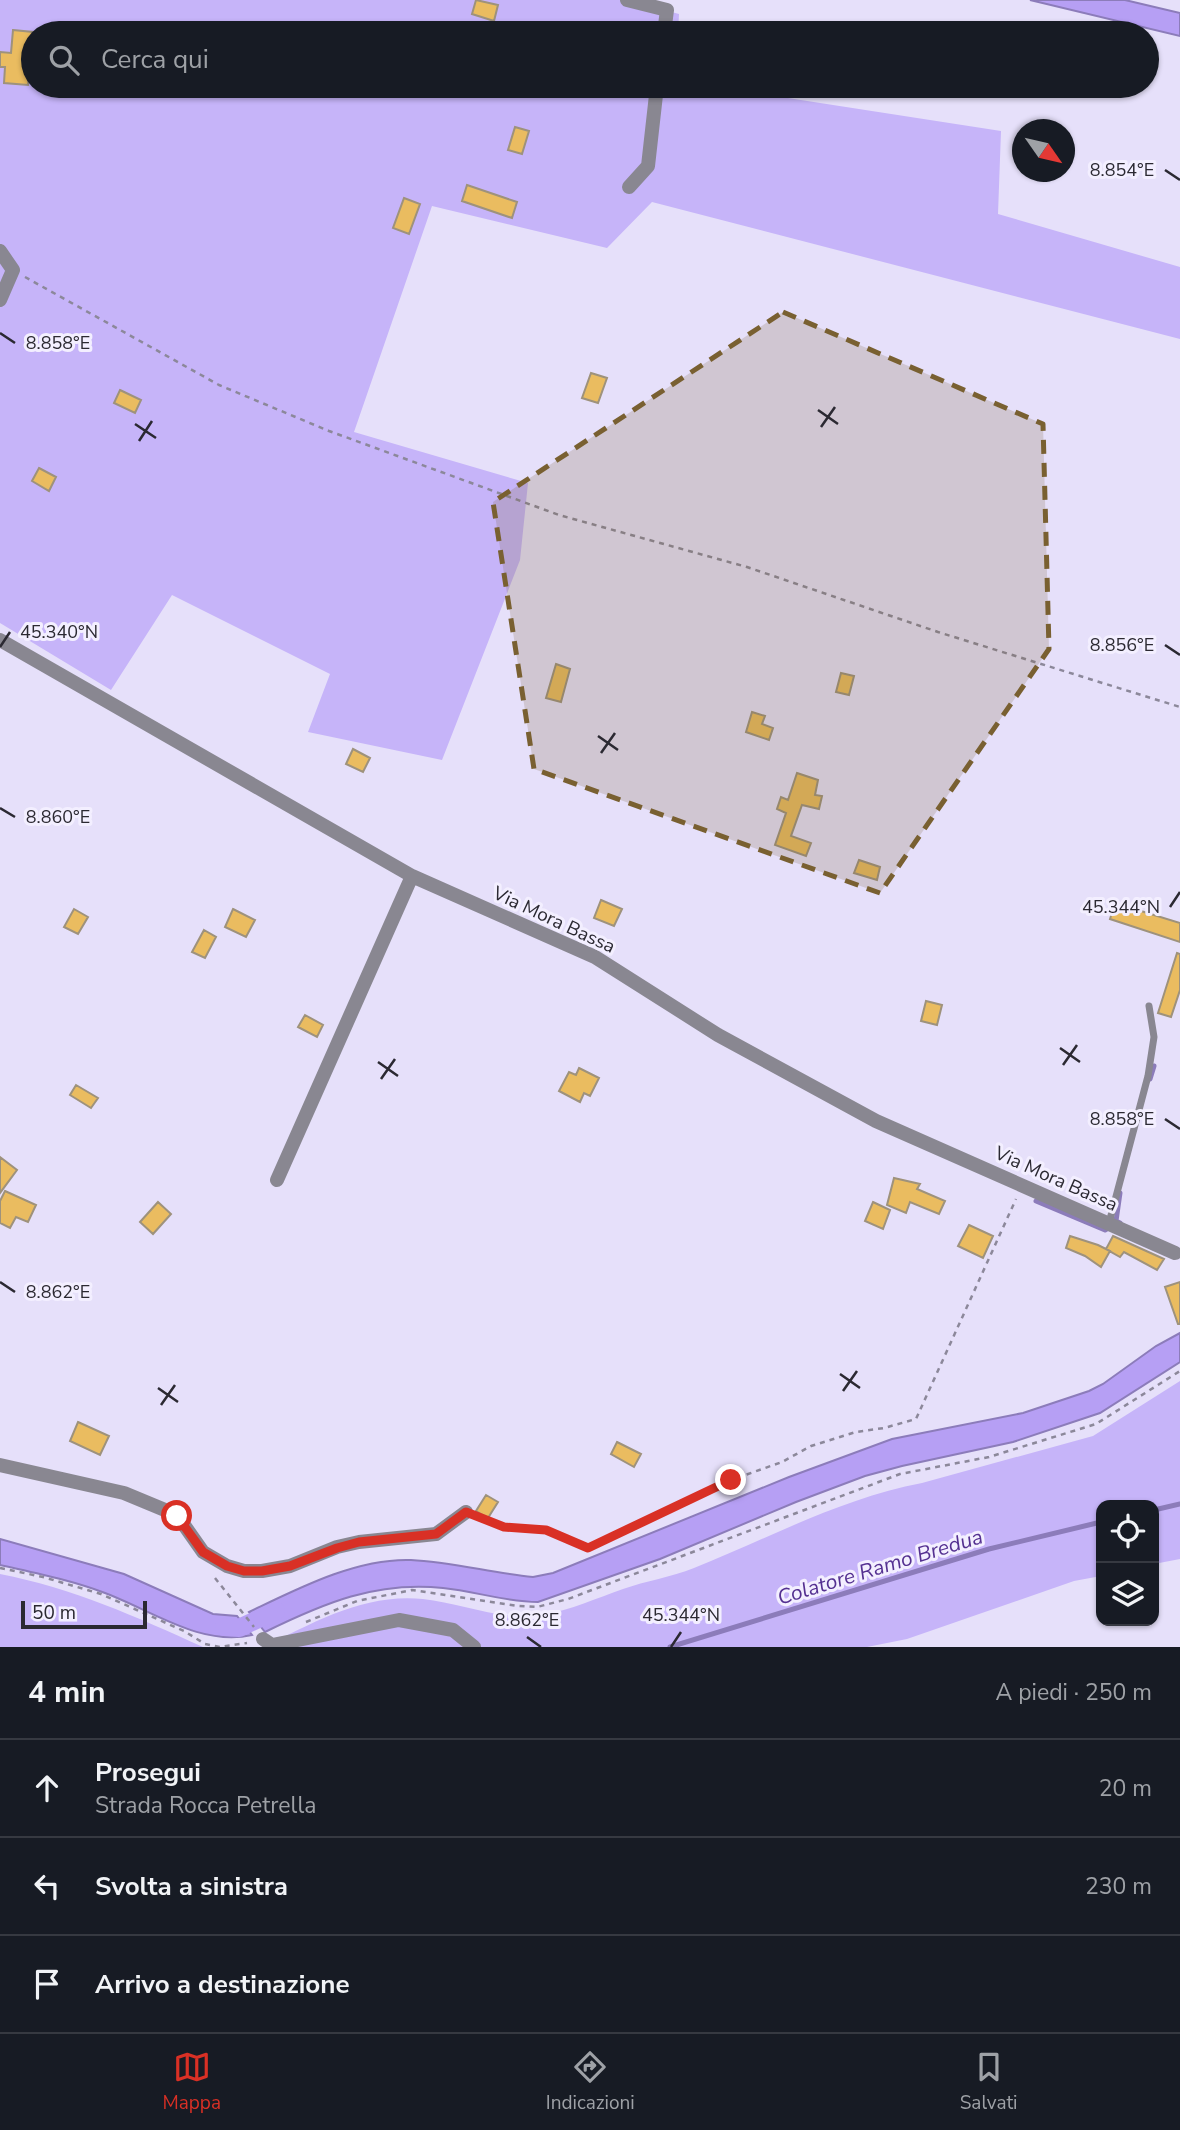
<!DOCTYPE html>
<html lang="it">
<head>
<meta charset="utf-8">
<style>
	body { margin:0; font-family:"Nunito Sans",sans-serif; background:#20242c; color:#f1f3f6 }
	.controls { position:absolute; right:21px; bottom:21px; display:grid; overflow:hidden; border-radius:14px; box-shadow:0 2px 5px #0004 }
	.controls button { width:63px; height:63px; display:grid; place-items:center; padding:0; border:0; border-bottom:2px solid #363941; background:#171b24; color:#f1f3f6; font:35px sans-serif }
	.compass { position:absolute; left:1012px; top:119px; width:63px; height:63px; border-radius:50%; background:#171b24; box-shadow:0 2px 5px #0004; rotate:124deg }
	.scale { position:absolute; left:21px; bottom:18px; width:126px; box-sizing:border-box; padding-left:7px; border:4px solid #2b2932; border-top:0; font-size:19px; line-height:24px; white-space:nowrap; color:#2b2932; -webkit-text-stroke:5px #f3efff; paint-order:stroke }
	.stop { position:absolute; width:21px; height:21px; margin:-16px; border:5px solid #d93025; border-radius:50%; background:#fff }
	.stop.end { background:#d93025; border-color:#fff; box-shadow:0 2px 7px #0008 }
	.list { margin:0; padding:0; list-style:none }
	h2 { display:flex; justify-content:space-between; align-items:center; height:91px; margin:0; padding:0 28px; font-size:30px }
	h2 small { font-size:23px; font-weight:400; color:#9ea1a6 }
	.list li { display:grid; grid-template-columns:46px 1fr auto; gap:21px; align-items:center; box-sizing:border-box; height:98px; padding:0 28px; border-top:2px solid #363941 }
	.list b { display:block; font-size:26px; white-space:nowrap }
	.list p { margin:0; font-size:23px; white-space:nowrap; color:#9ea1a6 }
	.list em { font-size:23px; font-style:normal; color:#9ea1a6 }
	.icon { flex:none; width:38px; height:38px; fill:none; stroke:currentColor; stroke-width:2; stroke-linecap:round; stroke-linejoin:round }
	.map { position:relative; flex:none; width:1180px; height:1647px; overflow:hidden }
	.search { position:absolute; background:#171b24; box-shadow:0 2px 5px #0004; left:21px; right:21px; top:21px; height:77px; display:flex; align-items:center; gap:18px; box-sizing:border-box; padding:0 24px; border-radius:38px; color:#9ea1a6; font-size:26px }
	.sheet { height:385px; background:#171b24 }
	nav { display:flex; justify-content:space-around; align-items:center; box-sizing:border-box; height:98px; border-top:2px solid #363941; background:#171b24; font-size:19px; color:#9ea1a6 }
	nav a { display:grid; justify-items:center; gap:4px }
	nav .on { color:#d93025 }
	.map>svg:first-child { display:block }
	.green { fill:#c6b4f9 }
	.water { fill:#b69ff4; stroke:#8c7cba; stroke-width:2 }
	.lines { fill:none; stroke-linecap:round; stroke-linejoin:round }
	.stream { stroke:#8c7cba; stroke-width:5 }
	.canal { stroke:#b69ff4; stroke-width:18 }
	.building { fill:#eabc60; stroke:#9e927c; stroke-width:2 }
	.path { stroke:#8c889a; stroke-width:2.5; stroke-dasharray:5 5; stroke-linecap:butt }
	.lane { stroke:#898791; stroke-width:7 }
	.street { stroke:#898791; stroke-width:14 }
	.route { stroke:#d93025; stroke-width:9 }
	.marked { fill:#796031; fill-opacity:0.2; stroke:#796031; stroke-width:5; stroke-dasharray:14 9; stroke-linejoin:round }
	.ticks { fill:none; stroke:#2b2932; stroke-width:2.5 }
	.labels { text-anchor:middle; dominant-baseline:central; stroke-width:6; stroke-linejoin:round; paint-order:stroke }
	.street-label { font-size:19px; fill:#2b2932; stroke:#f3efff }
	.water-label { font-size:21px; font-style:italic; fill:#543091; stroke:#f3efff }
	.ticks-label { font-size:18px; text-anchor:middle; fill:#2b2932; stroke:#f3efff; stroke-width:6; stroke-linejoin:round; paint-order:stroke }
</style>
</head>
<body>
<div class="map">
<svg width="1180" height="1647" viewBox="0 0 1180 1647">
	<rect width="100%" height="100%" fill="#e6e0fa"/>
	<path class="green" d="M 0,0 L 626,0 L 679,14 L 678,33 L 33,33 L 33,86 L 711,86 L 1001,131 L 998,214 L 1180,267 L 1180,339 L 652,202 L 607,248 L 432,206 L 354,432 L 528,483 L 520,560 L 442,760 L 308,732 L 330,674 L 172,595 L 111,690 L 0,623 Z
		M 1180,1381 L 1180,1559 L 1154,1564 L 1154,1505 L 1101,1505 L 1101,1576 L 1074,1581 L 907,1639 L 867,1647 L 264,1647 C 314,1622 365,1593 423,1599 C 461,1603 504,1622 543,1615 C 571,1610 597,1598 623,1589 C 646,1581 671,1577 694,1568 C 769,1538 842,1498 922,1483 L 1093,1436 Z
		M 0,1574 C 72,1588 137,1617 203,1647 L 0,1647 Z"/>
	<path class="water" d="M 1030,0 L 1125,0 L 1180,13 L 1180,36 Z
		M 1180,1333 L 1180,1362 L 1100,1413 L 1013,1442 L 902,1466 L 865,1476 L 796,1502 L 660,1559 L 538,1602 C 505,1602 475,1591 443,1588 C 376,1581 324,1603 265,1632 L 249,1612 C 297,1589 356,1558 411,1560 C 452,1562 492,1573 533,1577 L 553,1573 L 789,1477 L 892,1439 L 1023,1413 L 1089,1391 L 1103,1384 L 1156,1346 Z
		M 0,1539 L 124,1574 L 213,1614 L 237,1616 L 252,1635 C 201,1647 151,1610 105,1593 C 71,1580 35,1573 0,1565 Z"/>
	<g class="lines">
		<path class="stream" d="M 1150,1079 L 1154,1066
			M 1036,1201 L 1105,1230 L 1110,1227
			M 1120,1223 L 1116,1221 L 1120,1193
			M 1154,1510 L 1180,1504
			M 670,1647 L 989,1549 L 1101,1522"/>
		<path class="canal" d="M 224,1627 L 239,1628 L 276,1611"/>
	</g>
	<path class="building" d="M 476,0 L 498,5 L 494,21 L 472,14 Z
		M 13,30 L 33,32 L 28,85 L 4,83 L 5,67 L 0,67 L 0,52 L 11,53 Z
		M 515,127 L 529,131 L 522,154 L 508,150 Z
		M 467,185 L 517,202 L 512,218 L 462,201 Z
		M 404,198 L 420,204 L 409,234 L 393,228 Z
		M 591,373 L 607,378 L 598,403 L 582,398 Z
		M 120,390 L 141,400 L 135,413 L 114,403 Z
		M 39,468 L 56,477 L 49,491 L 32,481 Z
		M 556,664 L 570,669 L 561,702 L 546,698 Z
		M 841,673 L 854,676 L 849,695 L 836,692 Z
		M 752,712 L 765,716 L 762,724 L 773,728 L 769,740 L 746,732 Z
		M 353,749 L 370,758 L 363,772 L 346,764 Z
		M 797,773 L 818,780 L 815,795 L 822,796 L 819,809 L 802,805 L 791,836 L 811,843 L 806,856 L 775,845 L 786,813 L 777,809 L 781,797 L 788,800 Z
		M 859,860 L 880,867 L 877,880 L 854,873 Z
		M 601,900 L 622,909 L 614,926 L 594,918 Z
		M 1115,903 L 1180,923 L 1180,942 L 1110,919 Z
		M 74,909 L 88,917 L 78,934 L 64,927 Z
		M 233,909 L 255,920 L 246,937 L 225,927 Z
		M 204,930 L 216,937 L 205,958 L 192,952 Z
		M 1177,953 L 1180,954 L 1180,990 L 1171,1017 L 1158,1013 Z
		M 926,1001 L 942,1005 L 937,1025 L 921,1021 Z
		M 305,1015 L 323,1025 L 317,1037 L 298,1027 Z
		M 579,1068 L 599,1078 L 590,1096 L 584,1093 L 580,1102 L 559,1091 L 569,1072 L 576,1075 Z
		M 76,1085 L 98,1098 L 91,1108 L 70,1095 Z
		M 0,1157 L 17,1170 L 0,1193 Z
		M 894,1178 L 920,1184 L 917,1189 L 945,1201 L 939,1214 L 910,1202 L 906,1213 L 887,1205 Z
		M 5,1191 L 36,1205 L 28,1222 L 16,1217 L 10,1228 L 0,1223 L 0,1201 Z
		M 158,1202 L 171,1214 L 153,1234 L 140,1222 Z
		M 873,1202 L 890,1210 L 883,1229 L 865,1221 Z
		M 969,1225 L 993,1236 L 983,1258 L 958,1246 Z
		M 1070,1236 L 1098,1245 L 1110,1251 L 1101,1267 L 1085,1256 L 1066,1248 Z
		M 1113,1236 L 1164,1259 L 1157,1270 L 1124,1252 L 1120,1257 L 1106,1249 Z
		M 1180,1282 L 1180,1324 L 1178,1324 L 1165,1287 Z
		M 78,1422 L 109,1436 L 100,1455 L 70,1441 Z
		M 617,1442 L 641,1454 L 634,1467 L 611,1454 Z
		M 486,1495 L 498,1502 L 488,1518 L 476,1511 Z"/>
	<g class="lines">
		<path class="path" d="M 25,277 L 219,385 L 329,431 L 559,515 L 747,567 L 938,632 L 1180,707
			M 479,1517 L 504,1527 L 546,1529 L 588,1548 L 731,1480 L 782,1462 L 811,1446 L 856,1432 L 884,1428 L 916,1419 L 1016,1199
			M 0,1568 L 43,1577 L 101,1594 L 184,1631 L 205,1644 L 220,1647 L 247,1643
			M 215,1578 L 254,1627
			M 306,1622 L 357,1601 L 412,1590 L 518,1606 L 537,1607 L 568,1599 L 900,1474 L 989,1457 L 1096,1424 L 1180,1371"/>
		<path class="lane" d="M 1109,1223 L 1148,1076 L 1154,1037 L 1149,1006"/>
		<path class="street" d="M 627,0 L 667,10 L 664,33
			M 629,187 L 648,166 L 657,86
			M 0,251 L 13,270 L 0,300
			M 0,640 L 412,876 L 595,957 L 718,1035 L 876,1121 L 1175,1253
			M 277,1180 L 412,876
			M 0,1465 L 124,1493 L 177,1515 L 203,1552 L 227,1566 L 244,1571 L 262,1571 L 290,1566 L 337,1547 L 359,1542 L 436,1534 L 466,1512
			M 263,1639 L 272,1645 L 399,1620 L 453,1630 L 474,1647"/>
	</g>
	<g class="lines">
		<path class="route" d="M 177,1516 L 203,1552 L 227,1566 L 244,1571 L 262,1571 L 290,1566 L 337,1548 L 359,1542 L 436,1534 L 466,1512 L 504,1527 L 546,1530 L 588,1548 L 731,1480"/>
	</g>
	<path class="marked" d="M 783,312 L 1043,424 L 1049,649 L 880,893 L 534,769 L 493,502 Z"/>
	<path class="ticks" d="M 1165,170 L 1180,180M 0,333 L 15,343M 818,410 L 838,424M 135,424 L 156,438M 821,427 L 835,407M 139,441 L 152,421M 1165,645 L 1180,655M 0,647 L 10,632M 598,736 L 618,750M 601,753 L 615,733M 0,808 L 15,817M 1170,907 L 1180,892M 1060,1048 L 1080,1062M 378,1062 L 398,1076M 1063,1065 L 1077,1045M 381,1079 L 395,1059M 1165,1119 L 1180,1129M 0,1282 L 15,1292M 840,1374 L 860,1388M 158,1388 L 178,1402M 843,1391 L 857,1371M 161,1405 L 175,1385M 527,1637 L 541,1647M 671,1647 L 681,1632"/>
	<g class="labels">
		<g class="street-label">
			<text transform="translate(554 920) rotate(25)">Via Mora Bassa</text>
			<text transform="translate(1056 1179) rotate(24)">Via Mora Bassa</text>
		</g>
		<g class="water-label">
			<text transform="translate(880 1567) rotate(-17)">Colatore Ramo Bredua</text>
		</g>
	</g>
	<g class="ticks-label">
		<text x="1122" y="176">8.854°E</text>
		<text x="58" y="349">8.858°E</text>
		<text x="59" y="638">45.340°N</text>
		<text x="1122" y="651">8.856°E</text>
		<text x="58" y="823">8.860°E</text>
		<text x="1121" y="913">45.344°N</text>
		<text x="1122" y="1125">8.858°E</text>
		<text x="58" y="1298">8.862°E</text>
		<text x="681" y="1621">45.344°N</text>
		<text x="527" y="1626">8.862°E</text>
	</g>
</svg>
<div class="controls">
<button><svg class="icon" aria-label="locate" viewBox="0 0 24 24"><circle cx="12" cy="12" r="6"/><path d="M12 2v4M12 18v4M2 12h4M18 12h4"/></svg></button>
<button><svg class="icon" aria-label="layers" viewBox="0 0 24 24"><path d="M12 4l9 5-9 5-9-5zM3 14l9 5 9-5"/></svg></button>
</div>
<svg class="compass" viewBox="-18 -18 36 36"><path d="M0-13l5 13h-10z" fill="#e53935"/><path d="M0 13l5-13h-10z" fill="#9ea1a6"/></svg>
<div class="scale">50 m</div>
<div class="stop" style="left:177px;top:1516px"></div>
<div class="stop end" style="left:731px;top:1480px"></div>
<div class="search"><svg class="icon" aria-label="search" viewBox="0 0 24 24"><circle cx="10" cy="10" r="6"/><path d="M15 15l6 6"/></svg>Cerca qui</div>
</div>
<section class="sheet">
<h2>4 min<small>A piedi · 250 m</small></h2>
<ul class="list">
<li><svg class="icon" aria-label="ahead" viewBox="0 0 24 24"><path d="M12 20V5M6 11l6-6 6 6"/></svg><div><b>Prosegui</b><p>Strada Rocca Petrella</p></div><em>20 m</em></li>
<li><svg class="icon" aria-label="left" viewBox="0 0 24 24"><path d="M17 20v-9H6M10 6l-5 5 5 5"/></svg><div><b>Svolta a sinistra</b></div><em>230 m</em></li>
<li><svg class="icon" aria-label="arrive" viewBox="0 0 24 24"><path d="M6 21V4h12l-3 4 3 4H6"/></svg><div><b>Arrivo a destinazione</b></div></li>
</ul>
</section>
<nav>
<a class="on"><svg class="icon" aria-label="map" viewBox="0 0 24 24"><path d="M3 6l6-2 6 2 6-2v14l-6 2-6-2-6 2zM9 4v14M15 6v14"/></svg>Mappa</a>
<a><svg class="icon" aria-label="directions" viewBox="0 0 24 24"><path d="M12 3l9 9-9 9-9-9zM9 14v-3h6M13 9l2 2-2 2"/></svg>Indicazioni</a>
<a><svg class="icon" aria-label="saved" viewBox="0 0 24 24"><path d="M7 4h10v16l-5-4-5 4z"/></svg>Salvati</a>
</nav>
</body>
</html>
